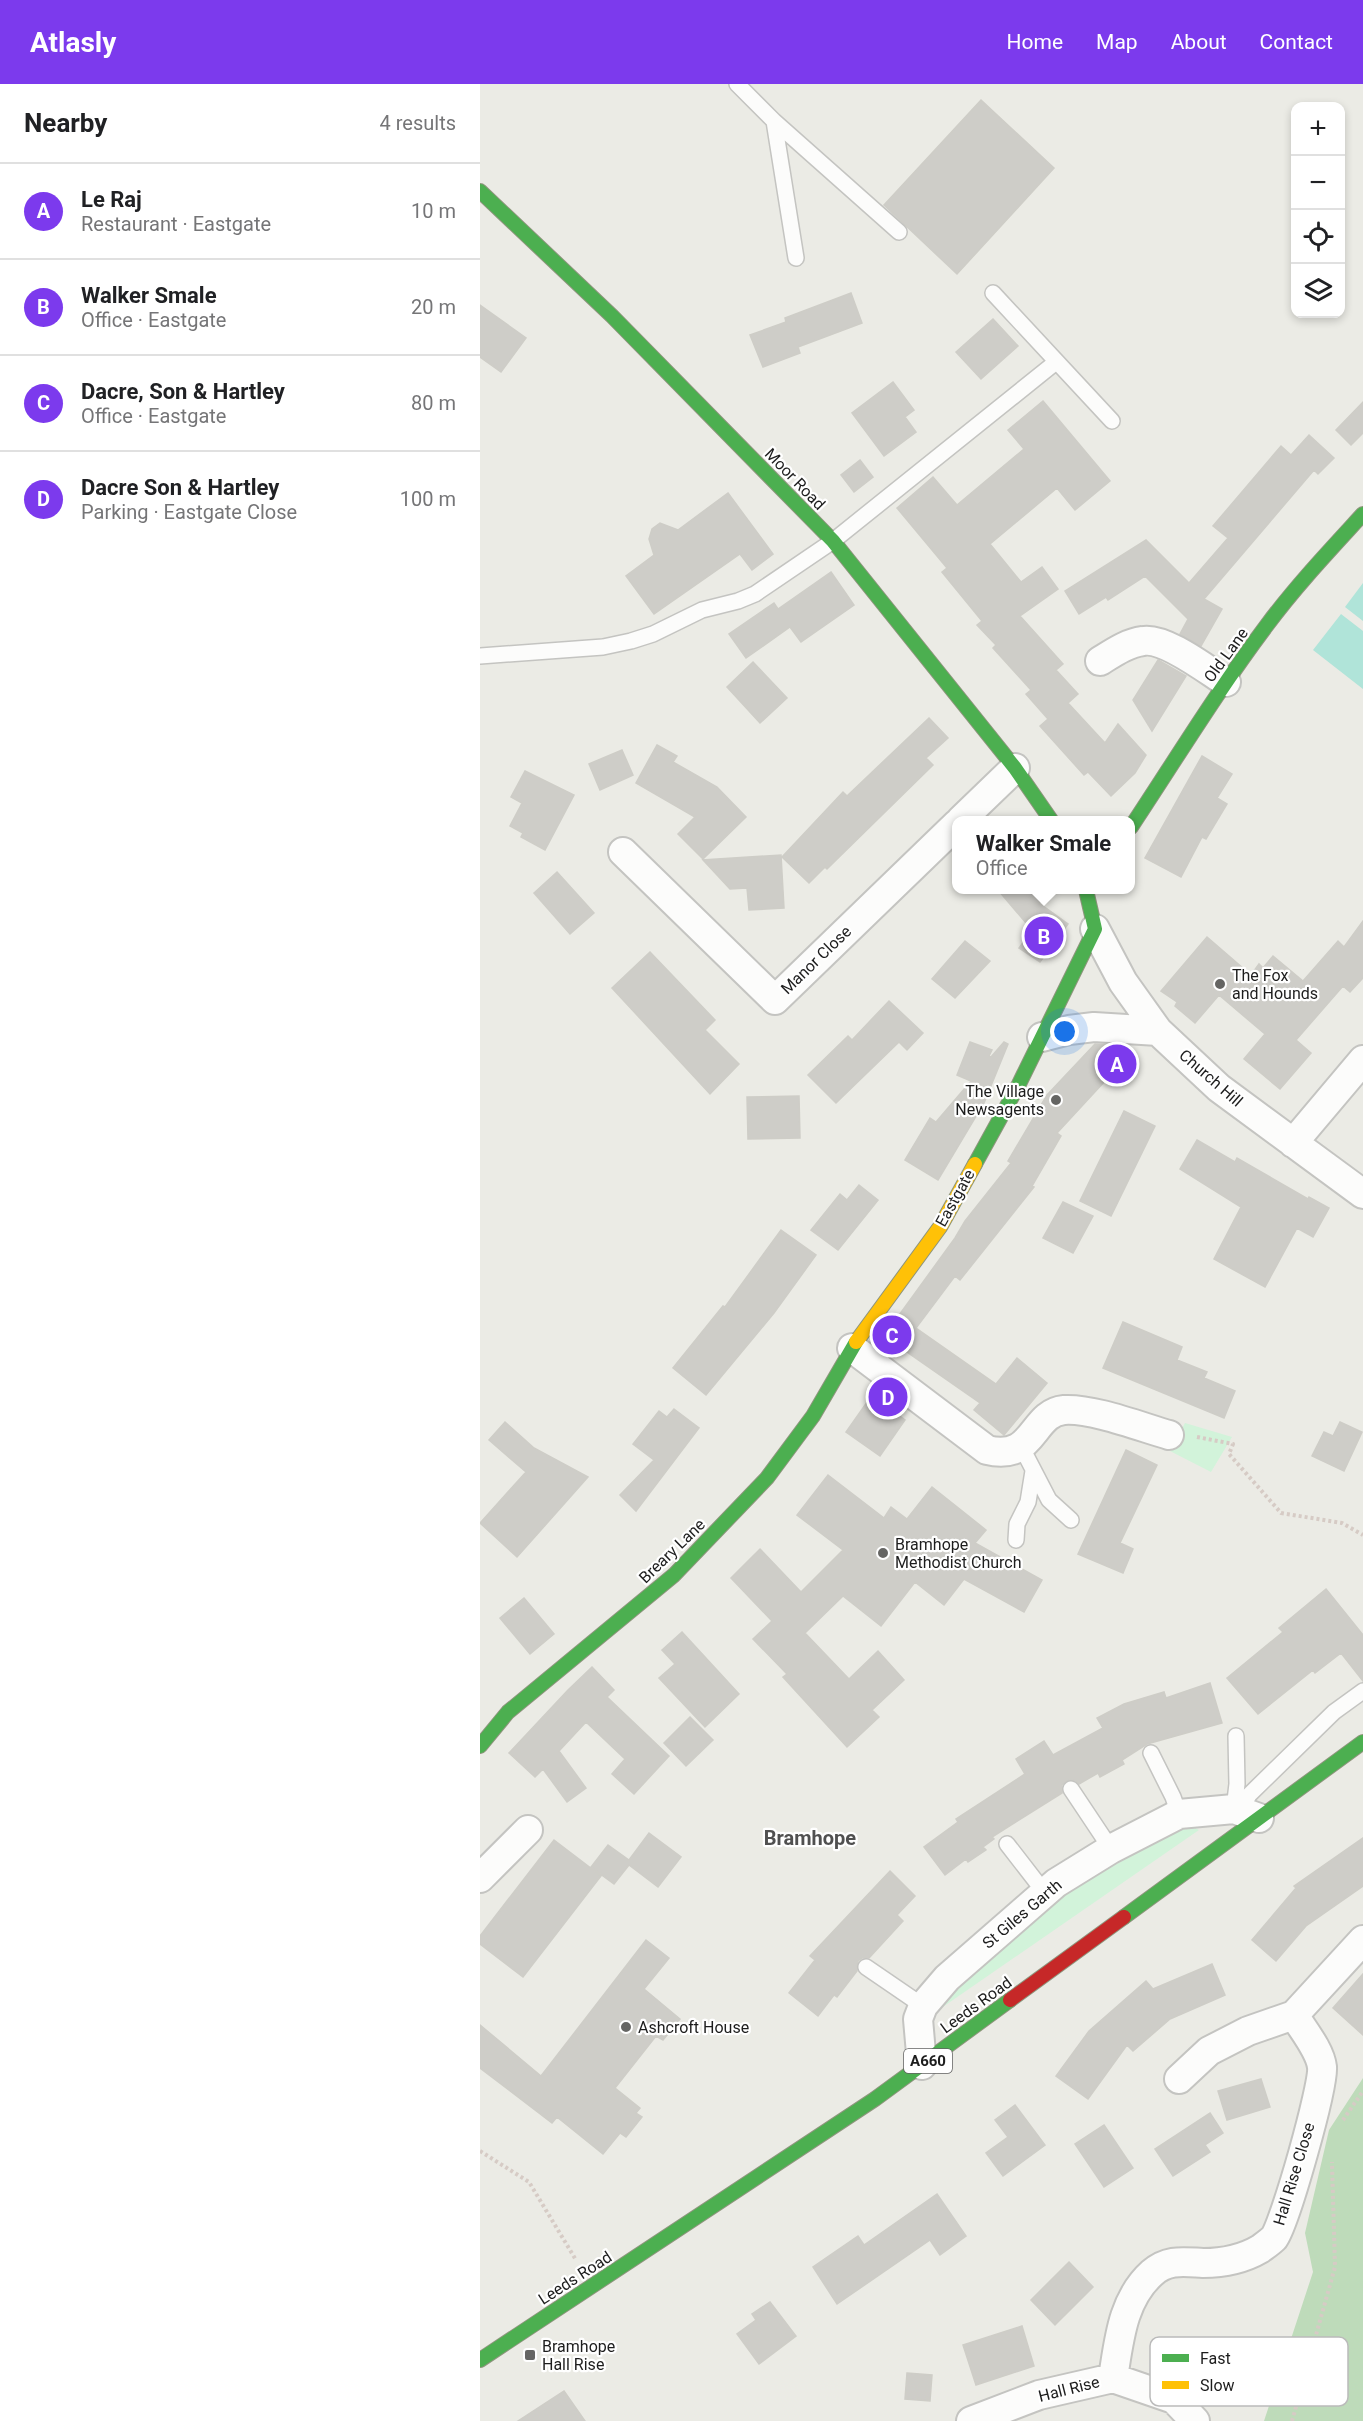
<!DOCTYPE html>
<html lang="en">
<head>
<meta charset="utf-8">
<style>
	body { margin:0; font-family:Roboto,sans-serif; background:#f6f6f6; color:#202124 }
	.controls { position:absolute; right:18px; top:18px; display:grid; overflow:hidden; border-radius:12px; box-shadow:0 3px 9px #0003 }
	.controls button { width:54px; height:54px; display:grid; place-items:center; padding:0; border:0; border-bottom:2px solid #e0e0e0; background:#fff; color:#202124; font:30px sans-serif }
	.you { position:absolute; left:585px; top:948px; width:21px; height:21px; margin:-15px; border:4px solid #fff; border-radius:50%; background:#1a73e8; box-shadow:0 0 0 9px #1a73e833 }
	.badge { display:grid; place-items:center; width:39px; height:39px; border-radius:50%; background:#7c3aed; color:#fff; font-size:20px; font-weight:700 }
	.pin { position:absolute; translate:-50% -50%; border:3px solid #fff; box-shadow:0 2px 6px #0006 }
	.popup { position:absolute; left:472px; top:732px; width:183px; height:78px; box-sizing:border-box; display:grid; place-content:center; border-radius:12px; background:#fff; filter:drop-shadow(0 2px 4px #0005); font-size:20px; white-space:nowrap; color:#757577 }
	.popup b { font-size:22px; color:#202124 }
	.popup::after { content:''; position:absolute; left:50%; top:100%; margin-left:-12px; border:12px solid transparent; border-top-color:#fff }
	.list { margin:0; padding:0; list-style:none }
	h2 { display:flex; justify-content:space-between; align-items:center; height:78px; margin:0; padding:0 24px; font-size:26px }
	h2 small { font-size:20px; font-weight:400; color:#757577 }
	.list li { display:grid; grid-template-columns:39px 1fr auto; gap:18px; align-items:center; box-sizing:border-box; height:96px; padding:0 24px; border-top:2px solid #e0e0e0 }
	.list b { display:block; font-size:22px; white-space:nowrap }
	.list p { margin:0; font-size:20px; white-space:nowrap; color:#757577 }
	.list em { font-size:20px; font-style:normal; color:#757577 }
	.icon { flex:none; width:33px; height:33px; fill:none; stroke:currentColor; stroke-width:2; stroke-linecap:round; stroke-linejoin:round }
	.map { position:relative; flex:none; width:883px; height:2337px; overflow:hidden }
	header { display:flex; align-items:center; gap:36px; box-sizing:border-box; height:84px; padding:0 30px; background:#7c3aed; color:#fff }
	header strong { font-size:28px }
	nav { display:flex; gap:33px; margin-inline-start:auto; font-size:21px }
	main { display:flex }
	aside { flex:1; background:#fff }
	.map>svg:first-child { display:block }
	.forest { fill:#bedbba }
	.park { fill:#d2f3da }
	.pitch { fill:#b0e4d9 }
	.building { fill:#cecdc8; stroke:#cecdc7; stroke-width:1.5 }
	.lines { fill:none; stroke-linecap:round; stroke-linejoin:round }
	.lane-casing { stroke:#c4c4c1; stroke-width:18 }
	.street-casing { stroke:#c4c4c1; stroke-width:32 }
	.fast-casing { stroke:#8e957d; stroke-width:16 }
	.slow-casing { stroke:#8e957d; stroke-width:16 }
	.jam-casing { stroke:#8e957d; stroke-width:16 }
	.path { stroke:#d6cbc5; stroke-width:4; stroke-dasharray:3 3; stroke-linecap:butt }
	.lane { stroke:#fcfcfb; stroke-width:15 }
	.street { stroke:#fcfcfb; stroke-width:28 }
	.fast { stroke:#4caf50; stroke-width:14 }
	.slow { stroke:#ffc107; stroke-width:14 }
	.jam { stroke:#c62828; stroke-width:14 }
	.poi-dot { fill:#656563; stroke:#fff; stroke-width:2 }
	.labels { text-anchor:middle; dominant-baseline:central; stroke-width:4.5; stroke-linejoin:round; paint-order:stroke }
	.shield { fill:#fff; stroke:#616161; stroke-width:1.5 }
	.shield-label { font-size:15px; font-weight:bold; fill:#1d1d1d }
	.street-label { font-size:16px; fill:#1d1d1d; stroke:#fff }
	.poi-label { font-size:16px; fill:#1d1d1d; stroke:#fff; text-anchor:start }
	.quarter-label { font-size:20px; font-weight:bold; fill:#505050; stroke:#fff }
	.key { fill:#fff; stroke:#bbb; stroke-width:1.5 }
	.key-label { font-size:16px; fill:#1d1d1d }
</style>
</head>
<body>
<header>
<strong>Atlasly</strong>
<nav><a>Home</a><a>Map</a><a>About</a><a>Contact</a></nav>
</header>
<main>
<aside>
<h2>Nearby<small>4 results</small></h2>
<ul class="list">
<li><span class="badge">A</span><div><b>Le Raj</b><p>Restaurant · Eastgate</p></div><em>10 m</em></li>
<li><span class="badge">B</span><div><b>Walker Smale</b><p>Office · Eastgate</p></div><em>20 m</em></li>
<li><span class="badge">C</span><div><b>Dacre, Son &amp; Hartley</b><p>Office · Eastgate</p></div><em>80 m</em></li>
<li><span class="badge">D</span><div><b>Dacre Son &amp; Hartley</b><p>Parking · Eastgate Close</p></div><em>100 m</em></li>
</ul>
</aside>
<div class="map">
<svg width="883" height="2337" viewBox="0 0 883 2337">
	<rect width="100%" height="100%" fill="#ebebe5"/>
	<path class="forest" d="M 883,1994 L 883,2337 L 784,2337 L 833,2188 L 825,2149 L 849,2046 Z"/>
	<path class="park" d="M 705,1339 L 752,1353 L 731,1388 L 690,1367 Z
		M 710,1741 L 719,1746 L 457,1927 L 459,1918 L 579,1814 L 679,1755 Z"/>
	<path class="pitch" d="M 883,499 L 883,537 L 865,523 Z
		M 861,530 L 883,547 L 883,605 L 833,566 Z"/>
	<path class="building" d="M 501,16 L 574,84 L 477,190 L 404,121 Z
		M 371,209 L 382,239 L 318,263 L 320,269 L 283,283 L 270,251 L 306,238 L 305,234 Z
		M 0,221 L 46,254 L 21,288 L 0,273 Z
		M 513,235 L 538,262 L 501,295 L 476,268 Z
		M 413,298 L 434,326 L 425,333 L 436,348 L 404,372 L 372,329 Z
		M 563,317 L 630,397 L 595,426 L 577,404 L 510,460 L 541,498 L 562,483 L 578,505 L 540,532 L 583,580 L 576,586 L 598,610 L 588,619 L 625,659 L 638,640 L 666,671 L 655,689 L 631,712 L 608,688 L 604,691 L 560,642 L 568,635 L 546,610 L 551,606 L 513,564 L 516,561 L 497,541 L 502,537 L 462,488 L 467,484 L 417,424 L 453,393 L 477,421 L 544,365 L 528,346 Z
		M 883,318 L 883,349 L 871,361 L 856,346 Z
		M 829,351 L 854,374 L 838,390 L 834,386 L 724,515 L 742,525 L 721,562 L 700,550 L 708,535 L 665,492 L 628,516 L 626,513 L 599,530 L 585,507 L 666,456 L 709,499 L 748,454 L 733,442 L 801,362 L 811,371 Z
		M 380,376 L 393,393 L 374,408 L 361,391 Z
		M 248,409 L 293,470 L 272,486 L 260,470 L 174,530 L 146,492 L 174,471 L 169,455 L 172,445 L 180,439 L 198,446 Z
		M 351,488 L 374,521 L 321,558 L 310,543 L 266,574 L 249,550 L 294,519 L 298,525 Z
		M 678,576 L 706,592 L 672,647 L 653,616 Z
		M 273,578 L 307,614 L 280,639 L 247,603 Z
		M 449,634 L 468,654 L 446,674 L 453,681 L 347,785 L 345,783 L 329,799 L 302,773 L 363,708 L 367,712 Z
		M 177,661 L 197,672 L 193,678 L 237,703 L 266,733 L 223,775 L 198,750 L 215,733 L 156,699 Z
		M 142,666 L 153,691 L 120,706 L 109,680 Z
		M 722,672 L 752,690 L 737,714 L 747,720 L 726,755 L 722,753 L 701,793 L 665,774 Z
		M 45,687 L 94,711 L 65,766 L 41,753 L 43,749 L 30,742 L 42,719 L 31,713 Z
		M 301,771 L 304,824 L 269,826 L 267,804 L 250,805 L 223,776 Z
		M 77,788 L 114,829 L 90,850 L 54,809 Z
		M 518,806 L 575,806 L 559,819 L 588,840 L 560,878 L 539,864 L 552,846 Z
		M 883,837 L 883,894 L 870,908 L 863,902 L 816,956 L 831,969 L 800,1005 L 764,975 L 785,950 L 739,911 L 715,939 L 695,922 L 697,918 L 681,907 L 727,853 L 771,891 L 779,880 L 783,884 L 793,872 L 823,897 L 858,857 L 864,863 Z
		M 485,857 L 510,877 L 475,914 L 452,895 Z
		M 170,868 L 235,936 L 225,946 L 259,980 L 230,1010 L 132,904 Z
		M 409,917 L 443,949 L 427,966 L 419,958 L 356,1019 L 328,991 L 368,952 L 372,956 Z
		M 490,958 L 512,966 L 509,972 L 511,973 L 524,958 L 528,960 L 504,1019 L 458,1096 L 425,1076 L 450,1034 L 456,1038 L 491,997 L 477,991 Z
		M 615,960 L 634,961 L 650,970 L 577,1049 L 581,1052 L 552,1102 L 554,1103 L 480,1196 L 475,1192 L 436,1244 L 516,1300 L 537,1274 L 567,1299 L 524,1351 L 494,1326 L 500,1319 L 421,1264 L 414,1273 L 398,1260 L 475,1154 L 485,1137 L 531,1079 L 528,1077 L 567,1011 Z
		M 319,1012 L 320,1054 L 268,1055 L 267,1013 Z
		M 644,1027 L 675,1042 L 631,1132 L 600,1117 Z
		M 717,1056 L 755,1078 L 757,1074 L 828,1115 L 829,1113 L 849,1124 L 833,1153 L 817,1144 L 785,1203 L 734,1175 L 761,1123 L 700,1085 Z
		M 379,1101 L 398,1116 L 358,1166 L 331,1146 L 360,1110 L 367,1116 Z
		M 583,1118 L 613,1132 L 593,1169 L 563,1154 Z
		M 301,1146 L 336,1171 L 294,1229 L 226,1311 L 193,1284 L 243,1222 L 245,1223 Z
		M 643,1238 L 702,1263 L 697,1276 L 727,1288 L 724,1294 L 755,1307 L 744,1334 L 623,1284 Z
		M 392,1311 L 425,1336 L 400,1372 L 366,1348 Z
		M 194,1325 L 219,1344 L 156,1427 L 140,1411 L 174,1376 L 153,1360 L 179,1327 L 187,1333 Z
		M 25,1338 L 54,1364 L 108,1393 L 37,1473 L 0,1439 L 46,1388 L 9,1356 Z
		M 860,1338 L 882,1348 L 864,1387 L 832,1372 L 844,1348 L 853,1352 Z
		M 646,1366 L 677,1381 L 640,1459 L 653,1465 L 643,1489 L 598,1470 Z
		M 348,1391 L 404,1434 L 411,1423 L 427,1435 L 452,1403 L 506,1446 L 495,1459 L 562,1496 L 544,1528 L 484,1495 L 464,1521 L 435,1498 L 401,1542 L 363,1512 L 325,1549 L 369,1595 L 398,1567 L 424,1596 L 392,1626 L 399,1633 L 367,1663 L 303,1593 L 307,1590 L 273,1555 L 292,1537 L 251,1494 L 280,1465 L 321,1508 L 363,1466 L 317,1431 Z
		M 846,1505 L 883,1551 L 883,1597 L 861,1569 L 835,1589 L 833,1586 L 778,1630 L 747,1594 L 803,1548 L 799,1544 Z
		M 44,1514 L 74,1550 L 50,1570 L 20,1534 Z
		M 202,1548 L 259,1610 L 225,1643 L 179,1594 L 195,1580 L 182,1566 Z
		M 112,1583 L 134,1606 L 127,1613 L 189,1672 L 154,1710 L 132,1690 L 145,1675 L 106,1638 L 79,1667 L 106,1704 L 87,1718 L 63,1685 L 55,1693 L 29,1669 L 88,1606 Z
		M 730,1599 L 742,1639 L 667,1660 L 642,1676 L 644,1680 L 620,1693 L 618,1689 L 599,1700 L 595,1696 L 586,1697 L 582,1701 L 582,1709 L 512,1753 L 514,1755 L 503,1763 L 506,1766 L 488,1778 L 486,1775 L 465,1791 L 444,1763 L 478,1738 L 476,1735 L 545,1690 L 536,1675 L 564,1657 L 573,1671 L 623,1644 L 617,1634 L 644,1620 L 684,1608 L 686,1614 Z
		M 210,1633 L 233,1656 L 206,1682 L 184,1659 Z
		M 169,1749 L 201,1773 L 178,1803 L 149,1781 L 134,1800 L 111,1783 L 128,1761 L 149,1776 Z
		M 883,1754 L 883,1802 L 826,1842 L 796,1877 L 772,1856 L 816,1804 L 814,1802 Z
		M 74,1756 L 121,1792 L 43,1893 L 0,1860 L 0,1852 Z
		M 410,1787 L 435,1812 L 417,1831 L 423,1837 L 389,1874 L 382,1874 L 378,1877 L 377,1887 L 357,1913 L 354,1911 L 338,1932 L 309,1909 L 335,1876 L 330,1872 Z
		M 166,1856 L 189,1874 L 164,1905 L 200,1935 L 183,1956 L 176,1952 L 135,2004 L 160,2024 L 156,2029 L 162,2033 L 146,2053 L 140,2049 L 123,2070 L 77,2033 L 72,2039 L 0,1984 L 0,1941 L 61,1992 Z
		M 732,1880 L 745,1911 L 690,1935 L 653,1967 L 647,1961 L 608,2015 L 576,1992 L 609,1947 L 666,1897 L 673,1905 Z
		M 883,1890 L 883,1951 L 853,1924 Z
		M 781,1995 L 790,2023 L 747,2036 L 738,2007 Z
		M 535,2021 L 565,2061 L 523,2092 L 506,2069 L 528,2053 L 515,2036 Z
		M 730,2029 L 743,2049 L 725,2061 L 730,2068 L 693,2092 L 675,2065 Z
		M 624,2041 L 653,2084 L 624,2103 L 595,2060 Z
		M 457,2110 L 486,2152 L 460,2171 L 450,2156 L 357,2220 L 333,2183 L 378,2152 L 384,2161 Z
		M 589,2178 L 613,2203 L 575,2241 L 551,2216 Z
		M 290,2218 L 316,2252 L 279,2280 L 257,2250 L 276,2236 L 272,2230 Z
		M 542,2242 L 554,2282 L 496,2301 L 483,2261 Z
		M 427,2289 L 452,2291 L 450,2317 L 425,2315 Z
		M 84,2307 L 105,2337 L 38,2337 Z"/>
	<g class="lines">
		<g class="lane-casing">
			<path id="lane" d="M 257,0 L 294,37 L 316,174
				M 294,37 L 419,148
				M 513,209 L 632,337
				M 0,572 L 123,563 L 151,557 L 173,550 L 222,526 L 258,517 L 275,510 L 353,457 L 576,278
				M 541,1362 L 569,1416 L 591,1436
				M 536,1456 L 537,1440 L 548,1418 L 553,1387
				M 671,1669 L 693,1713 L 699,1730
				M 591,1705 L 631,1765
				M 754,1725 L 757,1700 L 756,1652
				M 760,1727 L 769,1711 L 854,1628 L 883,1607
				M 527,1760 L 565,1809
				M 386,1883 L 443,1922"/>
		</g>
		<g class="street-casing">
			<path id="street" d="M 620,577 C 633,569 647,559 663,557 C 685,553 727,586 746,598
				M 481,736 L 535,684
				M 143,768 L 295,916 L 477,740
				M 615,845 L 643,898 L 678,947 L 739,1004 L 883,1110
				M 562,953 L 589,946 L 614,943 L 678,947
				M 813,1059 L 883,976
				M 372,1264 L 507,1366 C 555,1378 551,1329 584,1326 C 612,1324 661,1343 689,1351
				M 0,1794 L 48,1746
				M 442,1981 L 438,1935 L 443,1922 L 467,1894 L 576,1799 L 631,1765 L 699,1730 L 754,1725 L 779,1734
				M 699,1995 L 729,1967 L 768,1947 L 814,1931 L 883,1856
				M 633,2294 C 639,2257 642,2216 672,2189 C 688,2175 703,2178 723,2179 C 742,2179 763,2175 780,2165 C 784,2162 790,2158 794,2154 C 805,2139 844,2002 842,1983 C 840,1966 823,1946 814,1931
				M 491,2337 L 559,2311 L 633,2294 L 694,2315 L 715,2337"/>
		</g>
		<g class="fast-casing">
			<path id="fast" d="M 0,107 L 132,232 L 353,457 L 535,684 L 571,736
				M 651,743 C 696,675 738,606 787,541 C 816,502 850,466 883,430
				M 495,1080 L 539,1000 L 615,845 L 606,806
				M 0,1662 L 28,1628 L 194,1491 L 287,1394 L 333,1332 L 376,1258
				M 644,1833 L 883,1658
				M 0,2276 L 395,2015 L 530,1916"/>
		</g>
		<g class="slow-casing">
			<path id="slow" d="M 376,1258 L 460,1143 L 495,1080"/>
		</g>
		<g class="jam-casing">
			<path id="jam" d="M 530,1916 L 644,1833"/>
		</g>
		<path class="path" d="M 717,1353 L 753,1360 L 749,1370 L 801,1429 L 862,1439 L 883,1451
			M 863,2036 L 883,2007
			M 0,2067 L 49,2098 L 96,2176
			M 812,2337 L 855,2183 L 852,2078"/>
		<use href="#lane" class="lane"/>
		<use href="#street" class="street"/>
		<use href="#fast" class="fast"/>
		<use href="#slow" class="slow"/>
		<use href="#jam" class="jam"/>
	</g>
	<g class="poi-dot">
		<circle cx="740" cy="900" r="6"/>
		<circle cx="576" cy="1016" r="6"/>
		<circle cx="403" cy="1469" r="6"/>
		<circle cx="146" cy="1943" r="6"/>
		<rect x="44" y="2265" width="12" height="12" rx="3"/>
	</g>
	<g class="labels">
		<rect class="shield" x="424" y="1965" width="48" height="24" rx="4.5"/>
		<g class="shield-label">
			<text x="448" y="1977">A660</text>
		</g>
		<g class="street-label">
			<text transform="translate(315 395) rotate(46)">Moor Road</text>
			<text transform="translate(746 571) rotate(-54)">Old Lane</text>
			<text transform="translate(336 876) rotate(-44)">Manor Close</text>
			<text transform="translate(731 994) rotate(41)">Church Hill</text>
			<text transform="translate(475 1114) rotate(-61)">Eastgate</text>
			<text transform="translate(192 1467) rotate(-44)">Breary Lane</text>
			<text transform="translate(542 1830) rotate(-40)">St Giles Garth</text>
			<text transform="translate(496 1921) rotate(-36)">Leeds Road</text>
			<text transform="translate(814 2090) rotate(-73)">Hall Rise Close</text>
			<text transform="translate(95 2194) rotate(-33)">Leeds Road</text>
			<text transform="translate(589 2305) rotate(-14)">Hall Rise</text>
		</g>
		<g class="poi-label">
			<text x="752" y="891">The Fox<tspan x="752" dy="18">and Hounds</tspan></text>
			<text x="564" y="1007" text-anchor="end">The Village<tspan x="564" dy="18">Newsagents</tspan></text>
			<text x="415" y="1460">Bramhope<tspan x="415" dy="18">Methodist Church</tspan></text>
			<text x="158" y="1943">Ashcroft House</text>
			<text x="62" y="2262">Bramhope<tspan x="62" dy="18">Hall Rise</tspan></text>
		</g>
		<g class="quarter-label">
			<text x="330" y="1754">Bramhope</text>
		</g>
	</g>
	<rect x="670" y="2253" width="198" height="69" rx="9" class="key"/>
	<rect x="682" y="2270" width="27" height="8" fill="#4caf50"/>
	<rect x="682" y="2297" width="27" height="8" fill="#ffc107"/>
	<g class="key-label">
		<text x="720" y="2280">Fast</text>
		<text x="720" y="2307">Slow</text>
	</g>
</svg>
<div class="controls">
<button>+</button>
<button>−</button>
<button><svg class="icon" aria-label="locate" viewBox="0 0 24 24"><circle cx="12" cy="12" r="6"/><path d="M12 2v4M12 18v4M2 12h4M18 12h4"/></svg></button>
<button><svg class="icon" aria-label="layers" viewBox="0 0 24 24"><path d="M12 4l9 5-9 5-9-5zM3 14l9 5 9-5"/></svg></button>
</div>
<div class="you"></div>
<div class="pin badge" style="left:637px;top:980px">A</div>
<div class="pin badge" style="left:564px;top:852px">B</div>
<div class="popup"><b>Walker Smale</b>Office</div>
<div class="pin badge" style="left:412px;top:1251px">C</div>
<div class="pin badge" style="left:408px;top:1313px">D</div>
</div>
</main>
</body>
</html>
